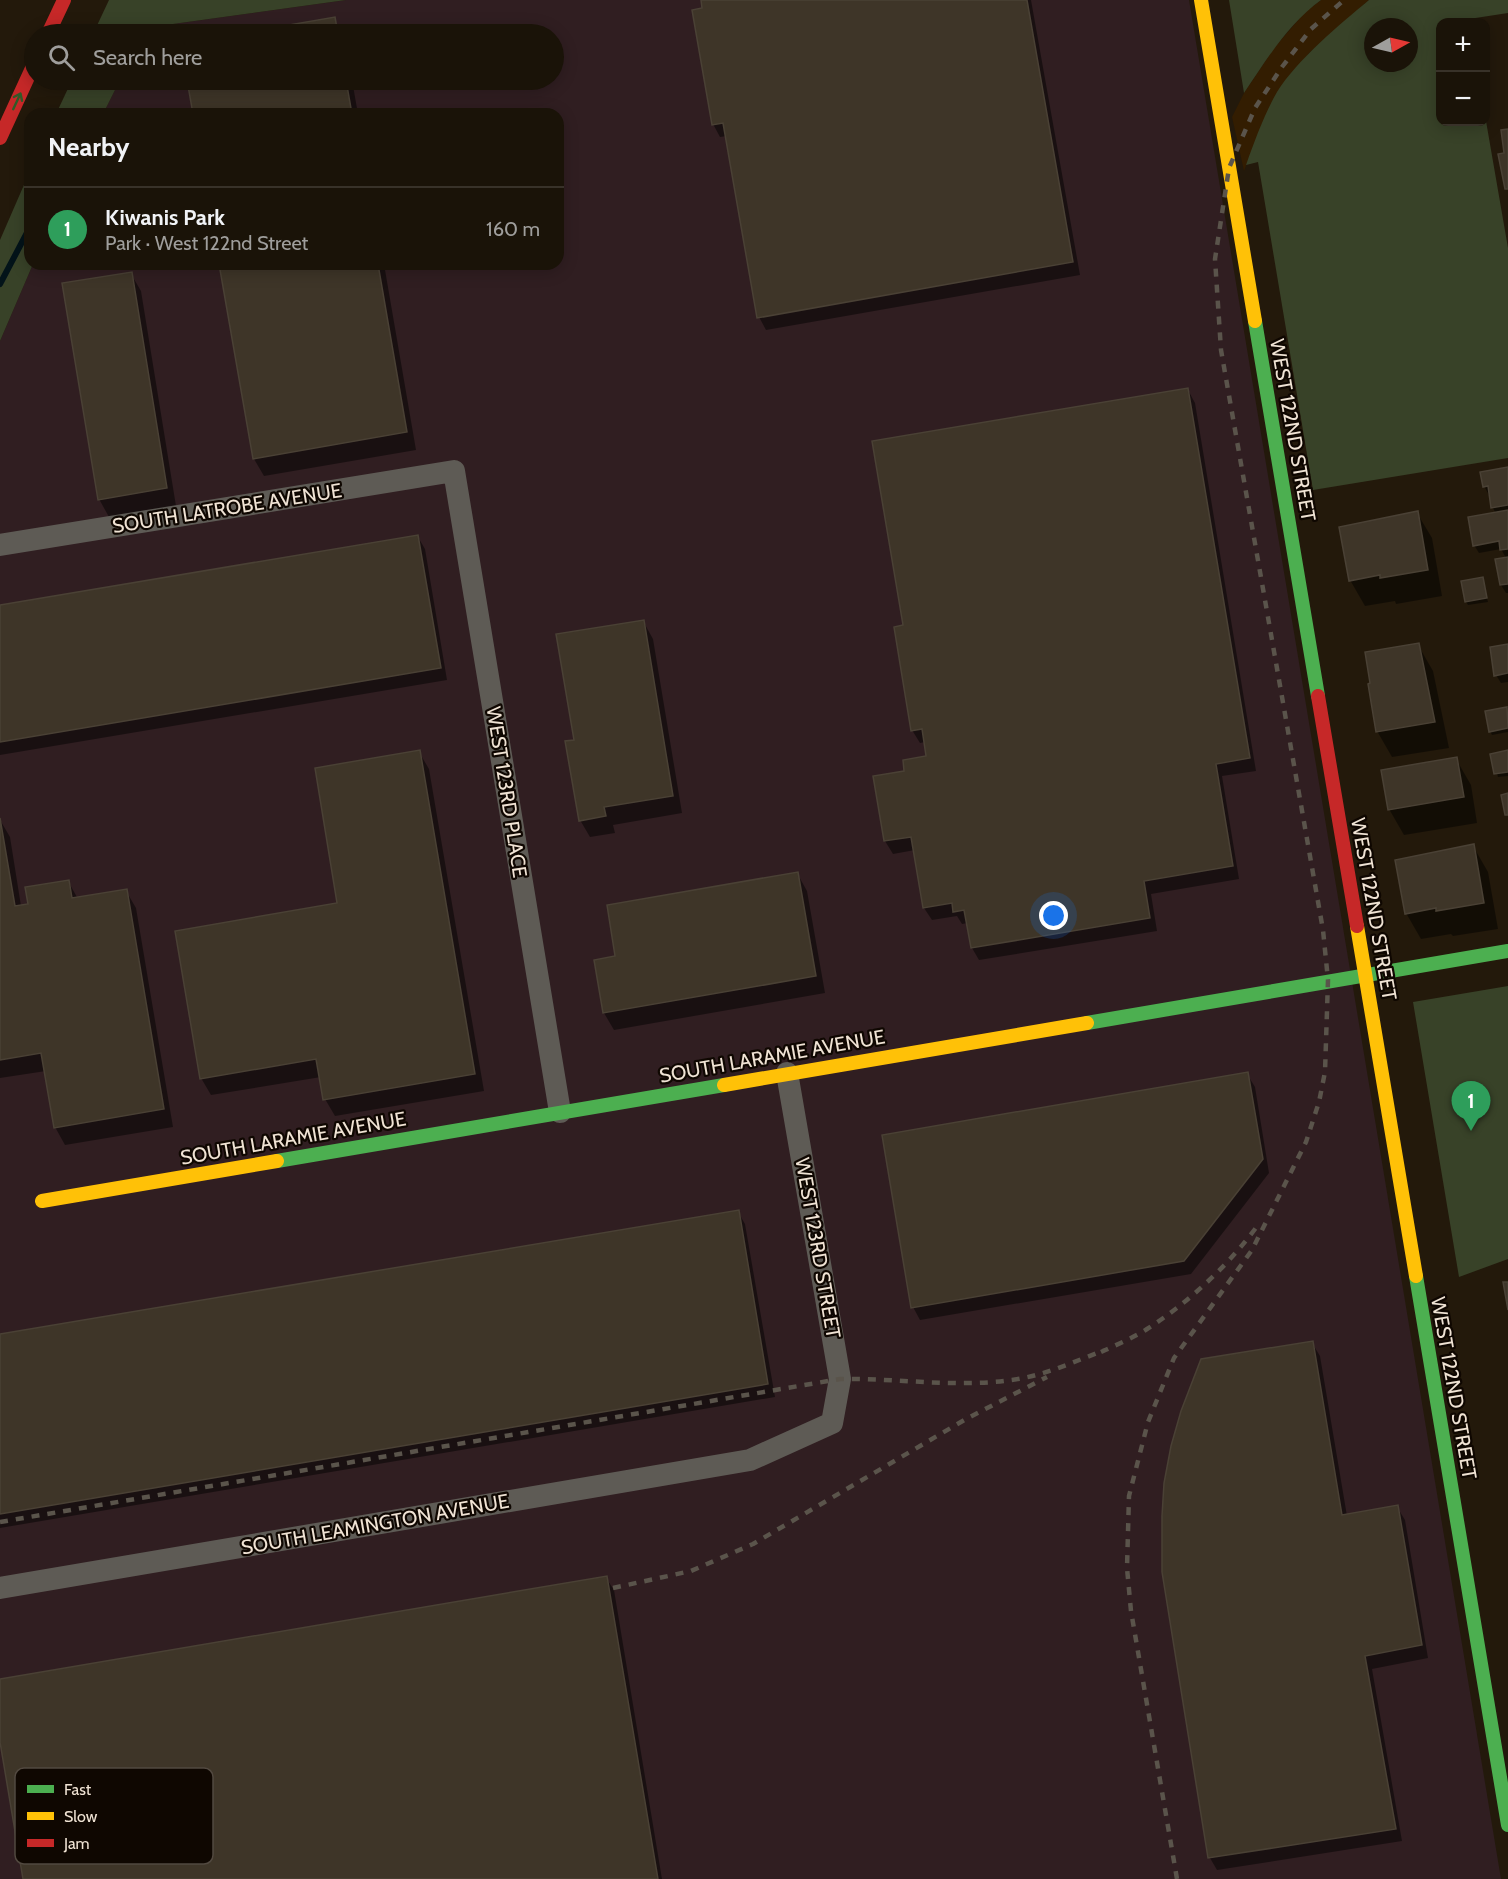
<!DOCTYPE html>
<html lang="en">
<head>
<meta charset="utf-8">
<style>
	body { margin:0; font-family:Cabin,sans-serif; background:#231c12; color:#f1f3f6 }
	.controls { position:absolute; right:18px; top:18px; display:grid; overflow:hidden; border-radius:12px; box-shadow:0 3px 15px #0003 }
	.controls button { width:54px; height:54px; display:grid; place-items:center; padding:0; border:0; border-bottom:2px solid #383229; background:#1a1308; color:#f1f3f6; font:30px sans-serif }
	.compass { position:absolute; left:1364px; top:18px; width:54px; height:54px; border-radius:50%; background:#1a1308; box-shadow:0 3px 15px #0003; rotate:82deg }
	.you { position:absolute; left:1054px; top:916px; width:21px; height:21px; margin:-15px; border:4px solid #fff; border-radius:50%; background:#1a73e8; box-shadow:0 0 0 9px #1a73e833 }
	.badge { display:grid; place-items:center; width:39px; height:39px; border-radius:50%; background:#db2777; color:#fff; font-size:20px; font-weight:700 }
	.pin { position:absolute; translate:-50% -50px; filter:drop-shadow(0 2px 3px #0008) }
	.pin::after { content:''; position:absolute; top:32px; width:21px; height:18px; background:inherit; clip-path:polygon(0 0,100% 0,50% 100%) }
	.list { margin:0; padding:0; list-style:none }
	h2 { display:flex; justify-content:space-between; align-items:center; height:78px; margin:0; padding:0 24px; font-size:26px }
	h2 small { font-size:20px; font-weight:400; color:#9f9e9c }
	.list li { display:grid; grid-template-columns:39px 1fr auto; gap:18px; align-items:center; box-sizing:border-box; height:84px; padding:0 24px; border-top:2px solid #383229 }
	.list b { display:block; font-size:22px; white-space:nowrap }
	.list p { margin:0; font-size:20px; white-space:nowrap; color:#9f9e9c }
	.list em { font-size:20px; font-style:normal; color:#9f9e9c }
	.icon { flex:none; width:33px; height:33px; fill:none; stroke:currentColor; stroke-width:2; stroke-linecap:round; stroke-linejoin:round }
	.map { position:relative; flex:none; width:1508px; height:1879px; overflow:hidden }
	.search { position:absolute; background:#1a1308; box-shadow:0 3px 15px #0003; left:24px; top:24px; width:540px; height:66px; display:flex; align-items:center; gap:15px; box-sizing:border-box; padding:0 21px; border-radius:33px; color:#9f9e9c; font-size:22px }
	.panel { position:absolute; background:#1a1308; box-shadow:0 3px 15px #0003; left:24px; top:108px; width:540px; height:162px; border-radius:18px }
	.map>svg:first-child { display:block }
	.built { fill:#331d01 }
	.industrial { fill:#301e21 }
	.green { fill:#384228; fill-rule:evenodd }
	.shadow { fill:#0007 }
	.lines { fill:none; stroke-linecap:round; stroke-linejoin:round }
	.stream { stroke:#031319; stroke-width:6 }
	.building { fill:#3e3528; stroke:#4a4135; stroke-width:1.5 }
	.street { stroke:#5e5b55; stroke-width:22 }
	.fast { stroke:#4caf50; stroke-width:14 }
	.slow { stroke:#ffc107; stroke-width:14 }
	.jam { stroke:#c62828; stroke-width:14 }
	.rail { stroke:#5a544b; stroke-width:4.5; stroke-dasharray:8 8; stroke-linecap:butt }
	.oneway { stroke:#2e5b28 }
	.labels { text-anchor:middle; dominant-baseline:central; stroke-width:4.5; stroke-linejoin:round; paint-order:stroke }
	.street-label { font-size:20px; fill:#f0e3d4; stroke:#0f0701 }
	.key { fill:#0f0701; stroke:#524940; stroke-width:1.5 }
	.key-label { font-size:16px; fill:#f0e3d4 }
</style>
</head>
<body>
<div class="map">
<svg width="1508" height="1879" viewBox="0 0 1508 1879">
	<rect width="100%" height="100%" fill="#23190b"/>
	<path class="built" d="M 1321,0 L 1369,0 L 1309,53 L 1258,134 L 1244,171 L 1232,117 L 1244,93 L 1274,48 L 1305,12 Z"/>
	<path class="industrial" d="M 346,0 L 1189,0 L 1501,1879 L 0,1879 L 0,341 L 33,264 L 558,264 L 558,114 L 103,114 L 120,80 L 554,80 L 554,34 L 141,34 L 144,28 Z"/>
	<path class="green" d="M 109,0 L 346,0 L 144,28 L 141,34 L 93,34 Z
		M 1229,0 L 1321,0 C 1288,24 1267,59 1244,93 Z
		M 1369,0 L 1508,0 L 1508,13 L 1469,19 L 1469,22 L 1440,22 L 1440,122 L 1486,121 L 1508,248 L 1508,458 L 1313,490 L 1258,162 L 1246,165 C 1255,140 1264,115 1277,92 C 1297,60 1340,24 1369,0 ZM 1373,27 L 1409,27 L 1409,63 L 1373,63 Z
		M 72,80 L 120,80 L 103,114 L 56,114 Z
		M 30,171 L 30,264 L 33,264 L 0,341 L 0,240 Z
		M 1508,986 L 1508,1259 L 1459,1277 L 1413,1002 Z"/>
	<path class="shadow" d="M 702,0 L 1031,0 L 1080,275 L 766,330 L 759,317 L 727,136 L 720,137 L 713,124 Z
		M 334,19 L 343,34 L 244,34 Z
		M 188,80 L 352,80 L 358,114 L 194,114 Z
		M 220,264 L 384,264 L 416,450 L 264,476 L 254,459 Z
		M 131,274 L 141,291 L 176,506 L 109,517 L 99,499 Z
		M 1188,390 L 1195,403 L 1256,771 L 1222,776 L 1239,879 L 1151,894 L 1157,931 L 979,960 L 972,948 L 968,923 L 962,924 L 957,916 L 932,920 L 924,908 L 915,850 L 893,854 L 885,841 L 906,772 L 928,758 L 925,742 L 920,743 L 912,730 L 905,626 Z
		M 1508,468 L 1508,593 L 1506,593 L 1501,585 L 1506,558 L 1501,549 L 1479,553 L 1474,545 L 1496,514 L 1493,508 L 1491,494 L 1489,495 L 1484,486 Z
		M 1417,513 L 1432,538 L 1442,596 L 1396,604 L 1395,601 L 1365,606 L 1350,580 Z
		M 418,537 L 425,549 L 447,680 L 0,755 L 0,607 Z
		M 1482,579 L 1488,602 L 1468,605 L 1466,602 Z
		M 643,621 L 653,639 L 682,813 L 613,825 L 615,833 L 590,837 L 580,820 L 575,741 Z
		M 1418,645 L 1433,671 L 1449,748 L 1392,757 L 1377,731 Z
		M 1508,646 L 1508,682 L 1501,683 L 1496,675 Z
		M 1506,709 L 1508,732 L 1492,735 L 1490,731 Z
		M 419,752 L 429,769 L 484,1091 L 335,1116 L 325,1099 L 321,1077 L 211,1095 L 201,1078 L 339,904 Z
		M 1508,752 L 1508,776 L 1498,777 L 1492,755 Z
		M 1456,759 L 1471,785 L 1477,823 L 1404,835 L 1389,809 Z
		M 0,820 L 10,837 L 21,906 L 30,905 L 68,881 L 78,899 L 126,891 L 136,908 L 173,1127 L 65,1145 L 55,1127 L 46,1071 L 0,1078 Z
		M 1473,846 L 1488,872 L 1498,929 L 1453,936 L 1451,934 L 1421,939 L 1406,913 Z
		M 797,873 L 807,891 L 825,993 L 614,1030 L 604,1013 L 617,957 Z
		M 1247,1074 L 1255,1087 L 1269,1173 L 1191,1274 L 920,1320 L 913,1307 Z
		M 738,1212 L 745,1224 L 775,1397 L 0,1528 L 0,1336 Z
		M 1312,1343 L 1320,1356 L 1347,1516 L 1397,1507 L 1405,1520 L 1428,1658 L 1372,1669 L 1402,1841 L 1217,1870 L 1210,1858 Z
		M 606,1578 L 614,1590 L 662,1879 L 25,1879 L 0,1733 L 0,1681 Z"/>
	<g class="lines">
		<path class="stream" d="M 0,284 L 30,227"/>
	</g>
	<path class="building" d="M 701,0 L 1027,0 L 1073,262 L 757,318 L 723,123 L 712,125 L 692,10 L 702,8 Z
		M 335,17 L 338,34 L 236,34 Z
		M 187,80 L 346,80 L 352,114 L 193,114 Z
		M 1508,129 L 1508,189 L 1505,189 L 1498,154 L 1504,153 L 1501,130 Z
		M 219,264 L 378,264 L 407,432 L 253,459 Z
		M 132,272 L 167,488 L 98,500 L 62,283 Z
		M 1188,388 L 1250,758 L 1216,764 L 1233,866 L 1144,881 L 1150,918 L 971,948 L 964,910 L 953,912 L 952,903 L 923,908 L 911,837 L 884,841 L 873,776 L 904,771 L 903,760 L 926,756 L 922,729 L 911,731 L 894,627 L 903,625 L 872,441 Z
		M 1508,467 L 1508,505 L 1491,508 L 1488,486 L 1483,487 L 1480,472 Z
		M 1508,510 L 1508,549 L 1500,550 L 1499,541 L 1473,546 L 1468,517 Z
		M 1418,511 L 1428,570 L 1380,578 L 1380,575 L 1349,581 L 1339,527 Z
		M 418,535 L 441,668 L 0,742 L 0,605 Z
		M 1508,557 L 1508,584 L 1500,585 L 1495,559 Z
		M 1483,577 L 1487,598 L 1465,602 L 1461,581 Z
		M 644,620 L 673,796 L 604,807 L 606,816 L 579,821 L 565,741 L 574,740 L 556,634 Z
		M 1419,643 L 1435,722 L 1376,732 L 1368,684 L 1370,683 L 1365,652 Z
		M 1508,644 L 1508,673 L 1494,676 L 1490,647 Z
		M 1507,707 L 1508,728 L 1489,732 L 1485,711 Z
		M 420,750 L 475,1074 L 323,1100 L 316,1059 L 200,1079 L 175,931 L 337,903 L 315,768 Z
		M 1508,750 L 1508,772 L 1494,774 L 1490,754 Z
		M 1457,757 L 1464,797 L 1388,810 L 1381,770 Z
		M 1508,793 L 1508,815 L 1505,815 L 1501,795 Z
		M 0,818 L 15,906 L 28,904 L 25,887 L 69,880 L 72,898 L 127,889 L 164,1109 L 54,1128 L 41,1053 L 0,1060 Z
		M 1474,844 L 1484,903 L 1436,911 L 1436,908 L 1405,914 L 1395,860 Z
		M 798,872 L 816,976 L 603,1013 L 594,960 L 615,956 L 607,905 Z
		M 1248,1072 L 1263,1159 L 1184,1261 L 911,1308 L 882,1135 Z
		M 739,1210 L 768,1384 L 0,1514 L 0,1334 Z
		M 1503,1282 L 1508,1282 L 1508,1310 Z
		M 1313,1341 L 1342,1515 L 1398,1505 L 1422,1645 L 1365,1656 L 1396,1829 L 1208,1858 L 1162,1572 L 1162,1516 L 1164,1483 L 1171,1446 L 1181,1411 L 1201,1359 Z
		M 607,1576 L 658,1879 L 23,1879 L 0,1742 L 0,1679 Z"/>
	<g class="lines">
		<path class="street" d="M 0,545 L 454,471 L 560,1112
			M 0,1588 L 750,1460 L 832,1423 L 840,1379 L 787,1073"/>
		<path class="fast" d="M 1255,321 L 1318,696
			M 1087,1023 L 1508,951
			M 277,1161 L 724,1085
			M 1416,1276 L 1508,1825"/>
		<path class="slow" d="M 1201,0 L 1255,321
			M 1357,926 L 1416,1276
			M 724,1085 L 1087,1023
			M 42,1201 L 277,1161"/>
		<path class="jam" d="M 48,34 L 64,0
			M 0,138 L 34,64
			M 1318,696 L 1357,926"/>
		<path class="rail" d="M 1101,1352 C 1116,1345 1133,1338 1147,1329 C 1188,1303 1229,1265 1258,1225
			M 0,1522 L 840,1379 C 896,1378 957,1388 1011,1380 C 1045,1376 1077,1360 1108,1349
			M 613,1588 L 691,1571 L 753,1544 L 966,1419 L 1047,1377
			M 1177,1879 L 1131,1611 L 1127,1568 L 1129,1496 L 1148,1422 L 1174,1358 L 1252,1250 L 1306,1142 L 1319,1102 L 1325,1072 L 1328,980 L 1323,930 L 1221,350 L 1215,259 L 1229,168 L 1255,108 L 1282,67 L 1311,29 L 1344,0"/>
	</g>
	<defs><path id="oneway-shaft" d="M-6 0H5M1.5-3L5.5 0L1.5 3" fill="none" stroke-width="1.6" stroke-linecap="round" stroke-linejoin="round" transform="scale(1.5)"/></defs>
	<use class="oneway" href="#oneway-shaft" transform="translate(17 101) rotate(-65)"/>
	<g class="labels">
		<g class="street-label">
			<text transform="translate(1293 430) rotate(80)">WEST 122ND STREET</text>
			<text transform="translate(227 508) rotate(-9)">SOUTH LATROBE AVENUE</text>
			<text transform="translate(507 792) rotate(81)">WEST 123RD PLACE</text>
			<text transform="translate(1374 909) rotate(80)">WEST 122ND STREET</text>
			<text transform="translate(772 1056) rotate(-10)">SOUTH LARAMIE AVENUE</text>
			<text transform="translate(293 1138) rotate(-10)">SOUTH LARAMIE AVENUE</text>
			<text transform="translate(818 1248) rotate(80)">WEST 123RD STREET</text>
			<text transform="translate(1454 1388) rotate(80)">WEST 122ND STREET</text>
			<text transform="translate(375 1524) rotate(-10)">SOUTH LEAMINGTON AVENUE</text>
		</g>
	</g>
	<rect x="15" y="1768" width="198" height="96" rx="9" class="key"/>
	<rect x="27" y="1785" width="27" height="8" fill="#4caf50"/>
	<rect x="27" y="1812" width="27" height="8" fill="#ffc107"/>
	<rect x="27" y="1839" width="27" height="8" fill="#c62828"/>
	<g class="key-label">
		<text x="64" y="1795">Fast</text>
		<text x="64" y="1822">Slow</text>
		<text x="64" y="1849">Jam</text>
	</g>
</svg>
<div class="controls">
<button>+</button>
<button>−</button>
</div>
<svg class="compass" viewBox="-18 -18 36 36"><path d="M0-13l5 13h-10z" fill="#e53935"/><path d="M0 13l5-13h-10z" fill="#9f9e9c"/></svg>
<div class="you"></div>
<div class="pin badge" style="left:1471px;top:1131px;background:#2e9e5b">1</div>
<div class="search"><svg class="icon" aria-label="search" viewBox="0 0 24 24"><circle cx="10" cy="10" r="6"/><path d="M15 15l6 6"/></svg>Search here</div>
<section class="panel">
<h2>Nearby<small></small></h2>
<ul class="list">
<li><span class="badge" style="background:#2e9e5b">1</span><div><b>Kiwanis Park</b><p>Park · West 122nd Street</p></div><em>160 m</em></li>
</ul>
</section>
</div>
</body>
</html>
